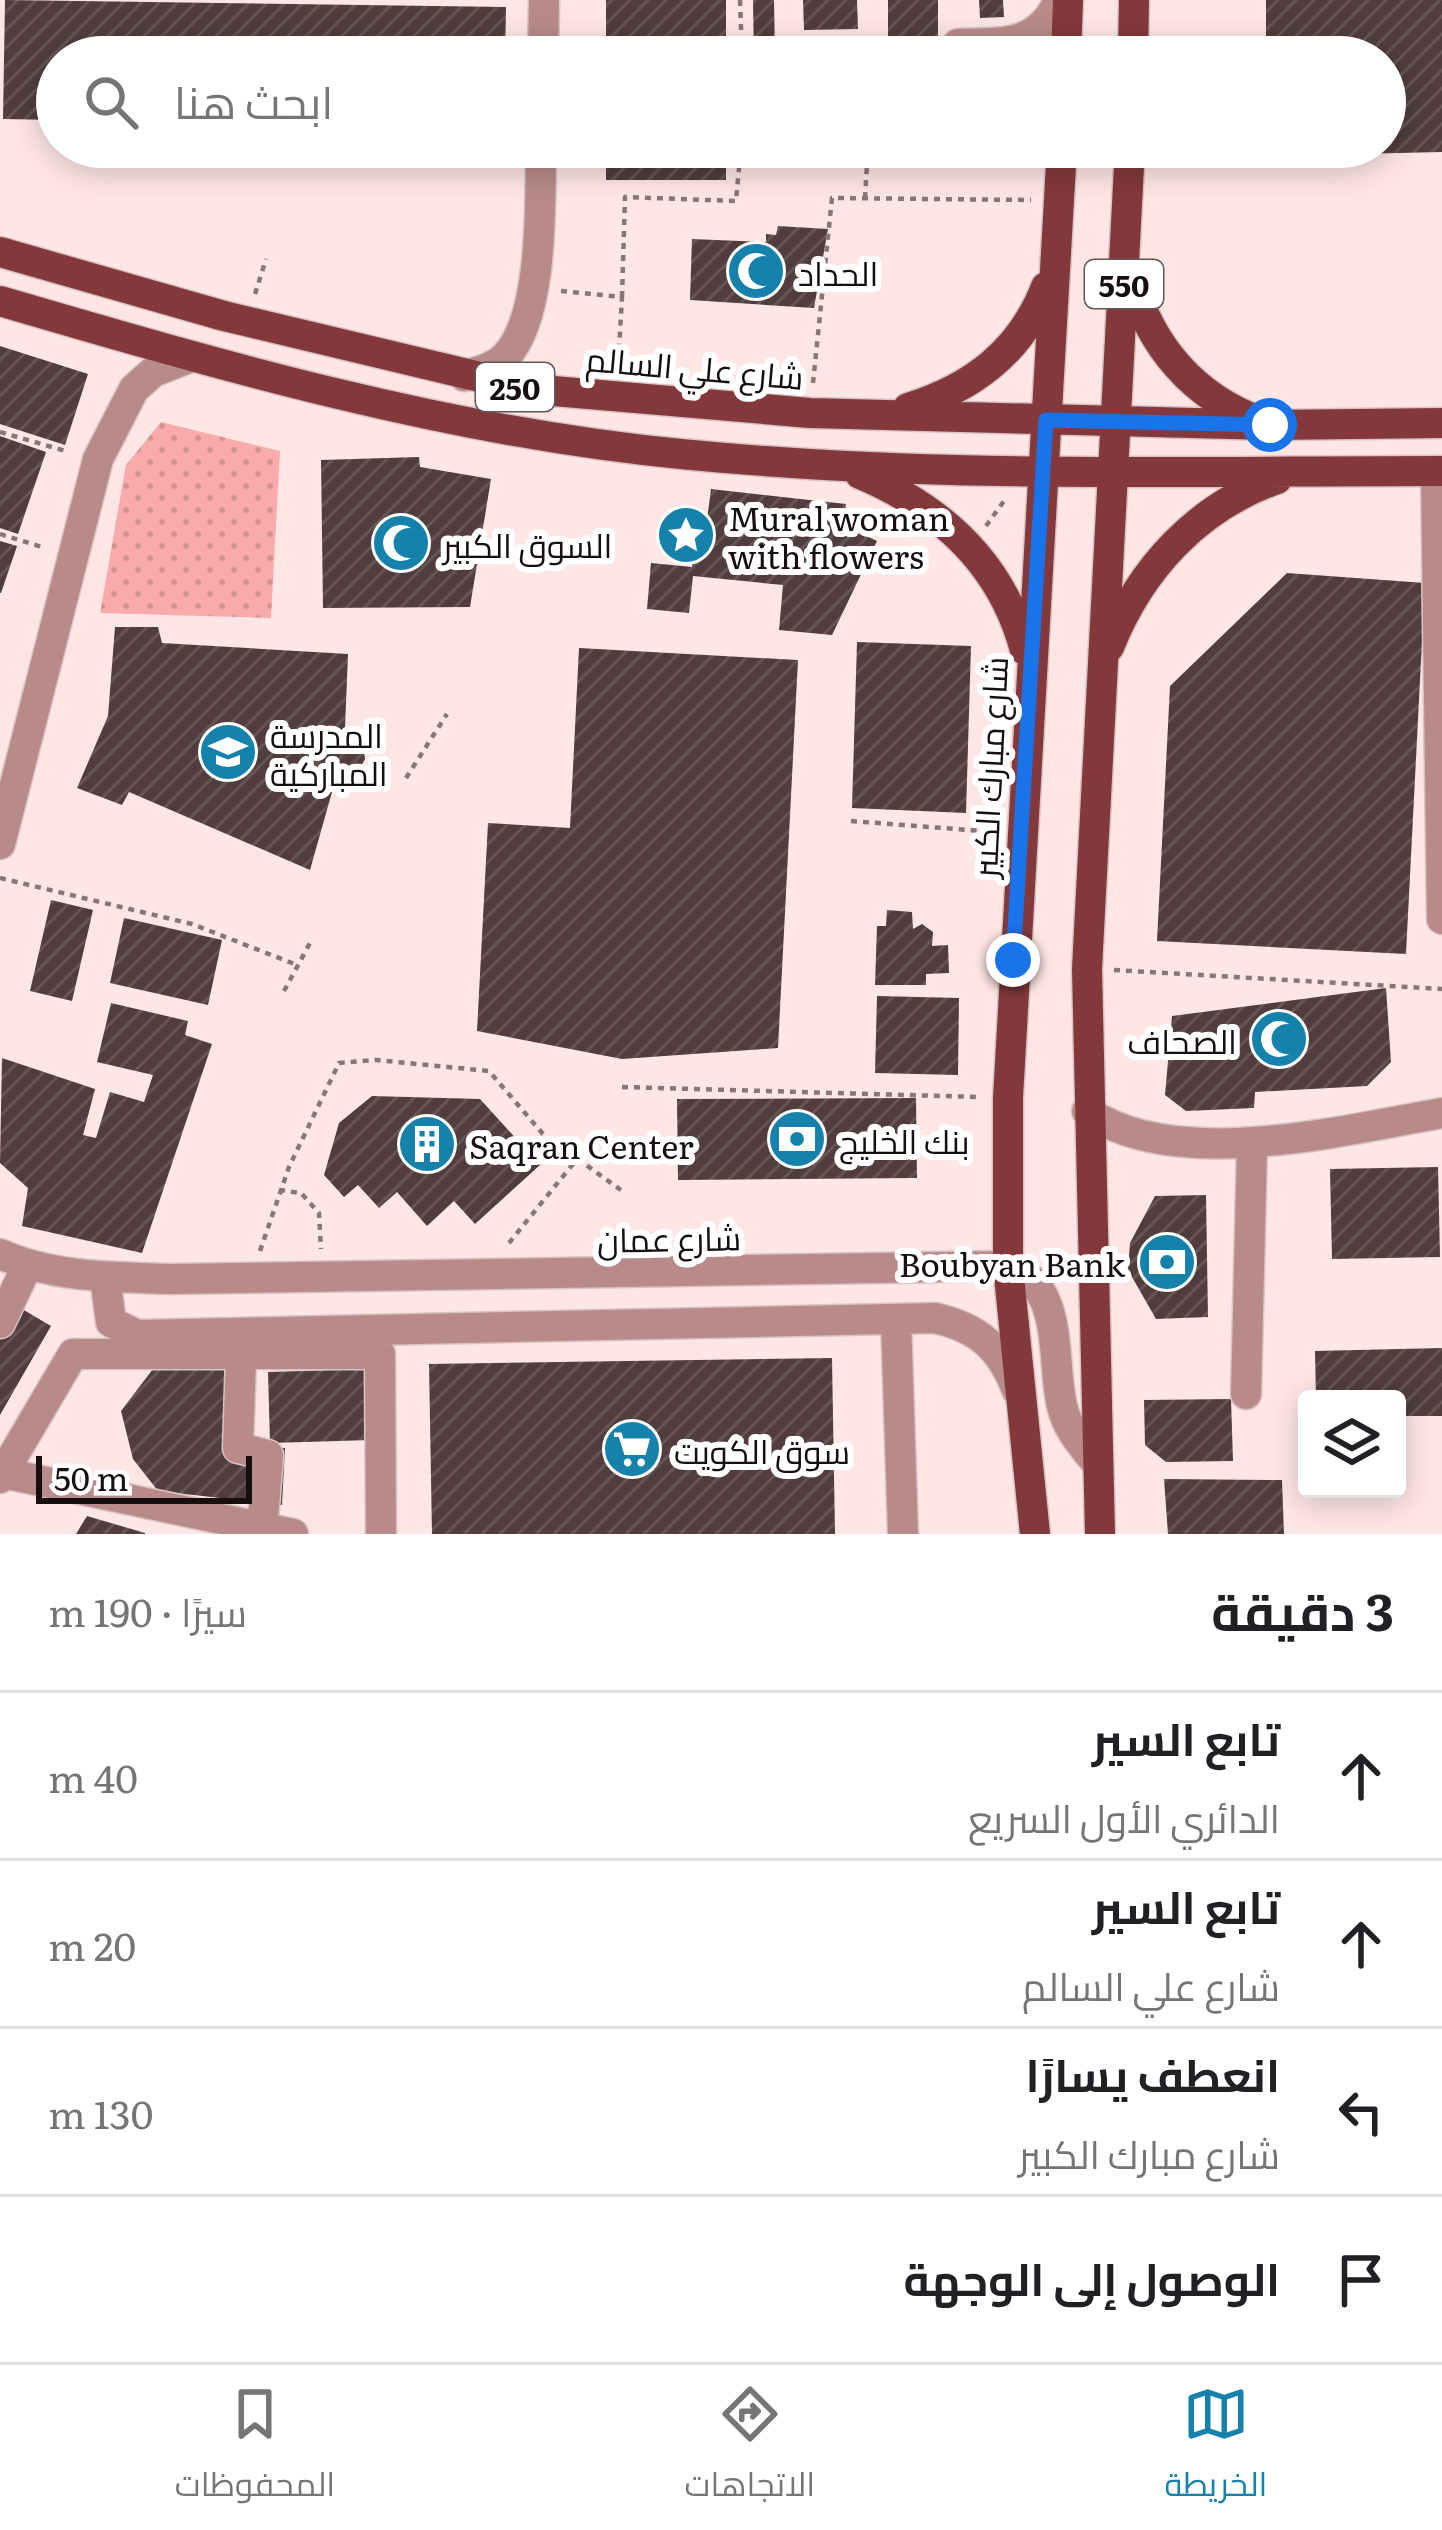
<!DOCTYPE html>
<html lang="ar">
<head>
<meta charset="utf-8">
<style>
	body { margin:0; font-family:Literata,Cairo,serif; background:#f2f2f2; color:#202124; direction:rtl }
	.controls { position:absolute; right:36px; bottom:36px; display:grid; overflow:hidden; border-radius:12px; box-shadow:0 6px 30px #0003 }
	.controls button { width:108px; height:108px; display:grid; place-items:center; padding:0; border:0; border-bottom:3px solid #e0e0e0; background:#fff; color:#202124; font:60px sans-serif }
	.scale { position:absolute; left:36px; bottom:30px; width:216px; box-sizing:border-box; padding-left:12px; border:6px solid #170f0f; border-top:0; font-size:33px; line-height:42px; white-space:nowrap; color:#170f0f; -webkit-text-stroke:9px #fff; paint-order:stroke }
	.stop { position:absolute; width:36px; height:36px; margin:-27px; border:9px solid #1a73e8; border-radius:50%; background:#fff }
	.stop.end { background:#1a73e8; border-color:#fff; box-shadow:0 3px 12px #0008 }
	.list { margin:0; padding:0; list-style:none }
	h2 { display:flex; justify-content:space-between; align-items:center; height:156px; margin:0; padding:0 48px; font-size:51px }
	h2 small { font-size:39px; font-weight:400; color:#757577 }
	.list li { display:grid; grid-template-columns:78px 1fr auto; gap:36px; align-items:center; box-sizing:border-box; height:168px; padding:0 48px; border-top:3px solid #e0e0e0 }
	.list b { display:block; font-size:45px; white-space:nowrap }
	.list p { margin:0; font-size:39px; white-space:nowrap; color:#757577 }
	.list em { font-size:39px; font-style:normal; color:#757577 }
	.icon { flex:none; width:66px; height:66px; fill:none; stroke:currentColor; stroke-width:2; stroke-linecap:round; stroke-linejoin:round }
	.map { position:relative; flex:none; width:1442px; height:1534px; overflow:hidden; direction:ltr }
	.search { position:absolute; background:#fff; box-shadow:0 6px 30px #0003; left:36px; right:36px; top:36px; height:132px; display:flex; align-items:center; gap:30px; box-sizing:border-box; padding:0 42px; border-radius:66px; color:#757577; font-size:45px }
	.sheet { height:828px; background:#fff }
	nav { display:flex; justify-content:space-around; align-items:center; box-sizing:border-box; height:168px; border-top:3px solid #e0e0e0; background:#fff; font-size:33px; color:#757577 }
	nav a { display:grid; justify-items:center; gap:6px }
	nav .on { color:#1682ab }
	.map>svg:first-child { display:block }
	.park { fill:url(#park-dots) }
	.building { fill:url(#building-hatch) }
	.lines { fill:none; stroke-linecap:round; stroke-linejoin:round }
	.minor-casing { stroke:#d9c4c3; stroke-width:33 }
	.major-casing { stroke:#d9c4c3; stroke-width:33 }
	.path { stroke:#867776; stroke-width:4.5; stroke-dasharray:6 6; stroke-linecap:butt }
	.minor { stroke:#b88b8a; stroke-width:30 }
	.major { stroke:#83393c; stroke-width:30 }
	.route { stroke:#1a73e8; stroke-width:15 }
	.labels { text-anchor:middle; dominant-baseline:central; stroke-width:12; stroke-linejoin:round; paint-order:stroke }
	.shield { fill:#fff; stroke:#5d5757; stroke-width:3 }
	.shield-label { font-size:30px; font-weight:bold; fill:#170f0f }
	.poi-label { font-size:33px; fill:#170f0f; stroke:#fff; text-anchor:start }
	.street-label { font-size:33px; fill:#170f0f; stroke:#fff }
</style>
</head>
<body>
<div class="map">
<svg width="1442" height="1534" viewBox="0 0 1442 1534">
	<defs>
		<pattern id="park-dots" width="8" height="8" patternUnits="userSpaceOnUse" patternTransform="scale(3)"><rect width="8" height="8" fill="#f8abaa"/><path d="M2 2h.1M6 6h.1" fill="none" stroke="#d49291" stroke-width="1.8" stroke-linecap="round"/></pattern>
		<pattern id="building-hatch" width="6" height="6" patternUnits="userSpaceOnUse" patternTransform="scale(3)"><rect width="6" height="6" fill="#513d3d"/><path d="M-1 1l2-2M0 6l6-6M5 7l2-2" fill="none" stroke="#655"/></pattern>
	</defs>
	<rect width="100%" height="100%" fill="#fee6e5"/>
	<path class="park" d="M 161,422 L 280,451 L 271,618 L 100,613 L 126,465 Z"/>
	<path class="building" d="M 5,0 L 506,7 L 505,57 L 57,57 L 57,120 L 3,119 Z
		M 606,0 L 726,0 L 726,57 L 606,57 Z
		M 753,0 L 774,0 L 775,57 L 754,57 Z
		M 803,0 L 857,0 L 858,29 L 804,30 Z
		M 888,0 L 938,0 L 938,36 L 913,36 L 913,57 L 888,57 Z
		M 979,0 L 1003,0 L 1004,17 L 980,18 Z
		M 1266,0 L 1442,0 L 1442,152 L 1268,156 L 1267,147 L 1385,147 L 1385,57 L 1266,57 Z
		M 606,147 L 726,147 L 726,180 L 606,180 Z
		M 778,226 L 828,229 L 814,308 L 690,300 L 692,239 L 766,242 L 766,234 L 776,235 Z
		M 0,346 L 88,374 L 65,445 L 0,424 Z
		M 0,436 L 46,452 L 18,534 L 0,528 Z
		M 419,457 L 420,467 L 491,479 L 470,607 L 323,608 L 321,460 Z
		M 711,489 L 846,504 L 843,525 L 877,541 L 832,635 L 779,630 L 783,585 L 693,576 L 689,613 L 647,609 L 651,563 L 692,567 L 697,519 L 707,520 Z
		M 0,541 L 17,546 L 1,593 L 0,593 Z
		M 1287,573 L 1425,583 L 1406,954 L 1157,941 L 1170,686 Z
		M 115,627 L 158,627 L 162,643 L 348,654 L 345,728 L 363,746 L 365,759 L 354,779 L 334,785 L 310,870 L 129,792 L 122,805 L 77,788 L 108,716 Z
		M 857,642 L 971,646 L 966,813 L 852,808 Z
		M 579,648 L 798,660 L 778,1048 L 622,1059 L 477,1031 L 488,823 L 570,828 Z
		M 51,900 L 93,910 L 72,1001 L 30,991 Z
		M 887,910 L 912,912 L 913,929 L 922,924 L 933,932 L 932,946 L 948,945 L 949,973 L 926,974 L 926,985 L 875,985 L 877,926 L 886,926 Z
		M 124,918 L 222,940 L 208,1005 L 110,983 Z
		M 1386,988 L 1391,1062 L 1367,1086 L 1255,1092 L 1254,1108 L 1186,1111 L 1165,1095 L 1172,1016 Z
		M 877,996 L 959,998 L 958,1075 L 875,1073 Z
		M 111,1003 L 188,1021 L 185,1035 L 212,1044 L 142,1253 L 22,1226 L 28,1188 L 0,1163 L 2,1058 L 95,1089 L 83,1135 L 96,1138 L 110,1092 L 144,1102 L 153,1075 L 97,1062 Z
		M 372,1096 L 480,1099 L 540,1165 L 475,1224 L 454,1201 L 427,1226 L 397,1192 L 379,1208 L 358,1185 L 344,1197 L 324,1175 L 339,1123 Z
		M 916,1098 L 917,1178 L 678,1180 L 677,1099 Z
		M 1438,1167 L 1440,1257 L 1332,1259 L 1330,1169 Z
		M 1206,1195 L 1208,1317 L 1156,1319 L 1128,1270 L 1130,1243 L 1155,1196 Z
		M 0,1296 L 51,1326 L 0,1415 Z
		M 1442,1348 L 1442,1416 L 1397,1416 L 1397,1399 L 1316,1399 L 1315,1351 Z
		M 832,1358 L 835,1534 L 432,1534 L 429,1364 Z
		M 245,1359 L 245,1446 L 285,1448 L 282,1505 L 158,1491 L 133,1459 L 121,1411 L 159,1361 Z
		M 370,1369 L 372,1440 L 270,1443 L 268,1372 Z
		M 1231,1399 L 1233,1461 L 1166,1462 L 1145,1445 L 1144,1400 Z
		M 1164,1479 L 1282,1480 L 1284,1534 L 1168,1534 Z
		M 87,1516 L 145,1533 L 145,1534 L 76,1534 Z"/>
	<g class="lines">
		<g class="minor-casing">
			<path id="minor" d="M 958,44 C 1001,43 1039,47 1059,0
				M 543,57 L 544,0
				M 464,376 C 479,371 495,368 506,356 C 544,316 540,201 541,147
				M 1436,471 L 1442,919
				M 0,844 L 98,459 L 134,389 L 153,372 L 191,357
				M 1087,1111 C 1173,1173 1345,1130 1442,1113
				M 0,1254 C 53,1278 115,1277 172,1279 L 1008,1266 C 1065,1285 1051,1359 1062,1406 C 1067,1428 1081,1444 1095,1461
				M 105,1277 L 111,1322 L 137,1335 L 935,1318 C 979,1328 1001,1348 1017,1390
				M 896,1320 L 903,1534
				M 0,1323 L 27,1266
				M 241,1357 L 238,1448 L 268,1455 L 262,1532
				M 1246,1394 L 1252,1146
				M 3,1473 L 293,1534
				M 0,1478 L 73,1354 L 380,1354 L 381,1534"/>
		</g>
		<g class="major-casing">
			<path id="major" d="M 1066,57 L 1068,0
				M 1133,57 L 1134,0
				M 0,252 L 224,316 L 530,389 L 810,413 L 1270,425 L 1442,423
				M 1132,280 C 1150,346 1194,397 1259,421
				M 0,301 C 222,366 450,432 681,454 C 934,479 1188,471 1442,471
				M 908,408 C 972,388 1021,352 1046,287
				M 860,474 C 941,508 1002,564 1025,650
				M 1109,647 C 1140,569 1197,507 1277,479
				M 1035,1534 L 1008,1266 L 1008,1098 L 1062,147
				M 1100,1534 L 1087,969 L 1130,147"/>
		</g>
		<path class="path" d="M 740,0 L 742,57
			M 865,198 L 868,147
			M 561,291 L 622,297 L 618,368
			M 255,294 L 266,259
			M 622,297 L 625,197 L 736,201 L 741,147
			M 813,383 L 832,198 L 1031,200
			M 0,432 L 69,452
			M 986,526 L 1004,501
			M 0,534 L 45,548
			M 406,778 L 447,714
			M 851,821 L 995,832
			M 0,878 L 192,924 L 297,965
			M 1114,970 L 1442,989
			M 284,991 L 310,943
			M 622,1087 L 979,1097
			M 279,1190 L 301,1193 L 319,1213 L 321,1249
			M 509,1243 L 577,1159
			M 260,1251 L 289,1167 L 339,1063 L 376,1060 L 489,1071 L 543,1134 L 621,1190"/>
		<use href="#minor" class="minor"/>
		<use href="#major" class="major"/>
	</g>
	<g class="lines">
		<path class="route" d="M 1013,960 L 1046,420 L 1270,425"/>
	</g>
	<defs>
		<g id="mosque-disc" transform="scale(3)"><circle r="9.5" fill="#1682ab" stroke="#fff"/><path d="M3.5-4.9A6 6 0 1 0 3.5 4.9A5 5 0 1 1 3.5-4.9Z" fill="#fff"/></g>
		<g id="sight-disc" transform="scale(3)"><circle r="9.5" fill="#1682ab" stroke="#fff"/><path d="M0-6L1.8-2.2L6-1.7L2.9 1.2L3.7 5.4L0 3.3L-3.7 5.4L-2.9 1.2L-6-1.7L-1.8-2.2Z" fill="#fff"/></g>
		<g id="school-disc" transform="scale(3)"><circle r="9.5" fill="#1682ab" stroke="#fff"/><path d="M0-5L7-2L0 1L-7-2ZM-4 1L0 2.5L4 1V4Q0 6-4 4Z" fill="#fff"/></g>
		<g id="bank-disc" transform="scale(3)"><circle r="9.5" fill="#1682ab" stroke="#fff"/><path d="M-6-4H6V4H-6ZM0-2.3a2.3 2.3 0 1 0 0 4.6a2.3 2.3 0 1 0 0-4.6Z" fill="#fff"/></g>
		<g id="building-disc" transform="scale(3)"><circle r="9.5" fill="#1682ab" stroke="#fff"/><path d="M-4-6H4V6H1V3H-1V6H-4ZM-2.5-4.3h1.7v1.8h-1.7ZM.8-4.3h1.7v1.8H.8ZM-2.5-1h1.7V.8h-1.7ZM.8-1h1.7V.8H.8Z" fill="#fff"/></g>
		<g id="supermarket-disc" transform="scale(3)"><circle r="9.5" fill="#1682ab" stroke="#fff"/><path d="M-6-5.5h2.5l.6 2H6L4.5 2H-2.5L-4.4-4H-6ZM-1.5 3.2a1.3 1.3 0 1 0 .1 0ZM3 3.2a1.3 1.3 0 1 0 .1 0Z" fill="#fff"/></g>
	</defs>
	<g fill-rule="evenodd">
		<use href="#mosque-disc" x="756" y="271"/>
		<use href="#sight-disc" x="686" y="535"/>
		<use href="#mosque-disc" x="401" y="543"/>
		<use href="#school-disc" x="228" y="752"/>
		<use href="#mosque-disc" x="1279" y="1039"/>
		<use href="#bank-disc" x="797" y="1139"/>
		<use href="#building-disc" x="427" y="1144"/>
		<use href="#bank-disc" x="1167" y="1262"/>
		<use href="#supermarket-disc" x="632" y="1449"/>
	</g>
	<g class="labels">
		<g class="shield">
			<rect x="1085" y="260" width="78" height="48" rx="9"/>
			<rect x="476" y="363" width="78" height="48" rx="9"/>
		</g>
		<g class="shield-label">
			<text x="1124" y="284">550</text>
			<text x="515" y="387">250</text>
		</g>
		<g class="poi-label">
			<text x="798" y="271">الحداد</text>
			<text x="728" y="516">Mural woman<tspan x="728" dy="38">with flowers</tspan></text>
			<text x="443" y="543">السوق الكبير</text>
			<text x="270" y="733">المدرسة<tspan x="270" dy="38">المباركية</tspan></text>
			<text x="1237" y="1039" text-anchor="end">الصحاف</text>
			<text x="839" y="1139">بنك الخليج</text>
			<text x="469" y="1144">Saqran Center</text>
			<text x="1125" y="1262" text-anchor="end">Boubyan Bank</text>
			<text x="674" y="1449">سوق الكويت</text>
		</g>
		<g class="street-label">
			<text transform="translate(695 366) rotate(5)">شارع علي السالم</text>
			<text transform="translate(988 767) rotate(-87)">شارع مبارك الكبير</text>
			<text transform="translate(669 1237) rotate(-1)">شارع عمان</text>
		</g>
	</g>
</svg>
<div class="controls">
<button><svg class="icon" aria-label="layers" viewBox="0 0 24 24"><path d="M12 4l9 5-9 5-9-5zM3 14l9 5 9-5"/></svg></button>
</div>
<div class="scale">50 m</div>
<div class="stop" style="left:1270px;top:425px"></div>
<div class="stop end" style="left:1013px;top:960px"></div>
<div class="search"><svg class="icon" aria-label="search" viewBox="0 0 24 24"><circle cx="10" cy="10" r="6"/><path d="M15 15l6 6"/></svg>ابحث هنا</div>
</div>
<section class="sheet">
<h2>3 دقيقة<small>سيرًا · 190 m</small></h2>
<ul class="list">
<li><svg class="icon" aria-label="ahead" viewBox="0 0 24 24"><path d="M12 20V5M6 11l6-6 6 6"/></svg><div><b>تابع السير</b><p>الدائري الأول السريع</p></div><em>40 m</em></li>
<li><svg class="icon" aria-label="ahead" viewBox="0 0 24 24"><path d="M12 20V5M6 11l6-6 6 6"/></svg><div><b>تابع السير</b><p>شارع علي السالم</p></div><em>20 m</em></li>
<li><svg class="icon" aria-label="left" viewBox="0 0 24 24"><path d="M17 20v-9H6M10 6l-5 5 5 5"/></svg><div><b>انعطف يسارًا</b><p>شارع مبارك الكبير</p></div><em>130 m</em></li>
<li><svg class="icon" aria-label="arrive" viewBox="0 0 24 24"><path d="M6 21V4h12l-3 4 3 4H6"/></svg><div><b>الوصول إلى الوجهة</b></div></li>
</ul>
</section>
<nav>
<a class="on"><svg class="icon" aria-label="map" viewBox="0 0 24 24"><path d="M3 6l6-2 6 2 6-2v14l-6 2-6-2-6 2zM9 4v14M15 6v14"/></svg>الخريطة</a>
<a><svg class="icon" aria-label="directions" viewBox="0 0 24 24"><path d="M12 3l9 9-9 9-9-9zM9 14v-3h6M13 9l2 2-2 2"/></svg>الاتجاهات</a>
<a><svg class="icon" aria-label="saved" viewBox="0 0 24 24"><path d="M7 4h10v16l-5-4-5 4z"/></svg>المحفوظات</a>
</nav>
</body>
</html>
